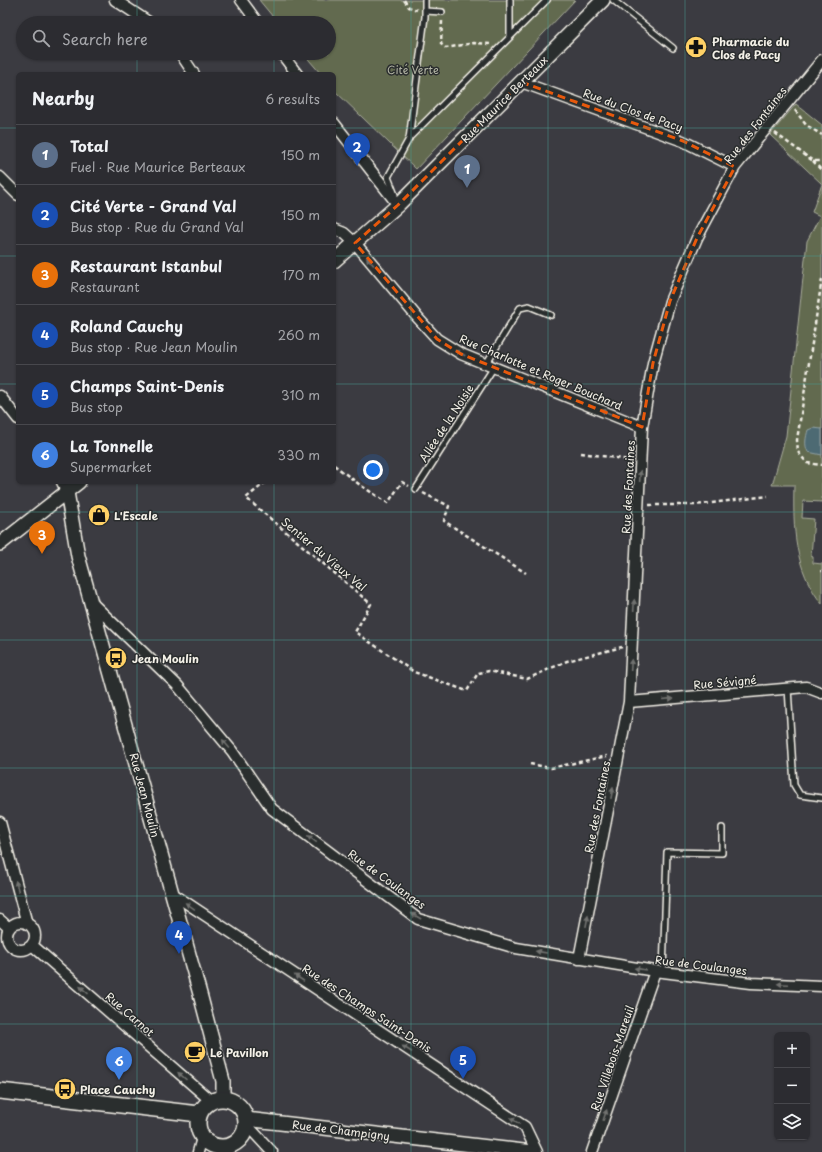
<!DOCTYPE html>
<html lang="en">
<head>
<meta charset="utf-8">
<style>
	body { margin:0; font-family:"Playpen Sans",sans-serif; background:#38383d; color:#f1f3f6 }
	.controls { position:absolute; right:12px; bottom:12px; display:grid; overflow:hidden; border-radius:6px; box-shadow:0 1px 3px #0004 }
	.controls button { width:36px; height:36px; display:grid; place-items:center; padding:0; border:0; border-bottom:1px solid #48484d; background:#2c2c31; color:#f1f3f6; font:20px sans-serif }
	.you { position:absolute; left:373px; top:470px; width:14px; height:14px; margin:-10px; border:3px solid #fff; border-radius:50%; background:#1a73e8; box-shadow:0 0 0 6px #1a73e833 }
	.badge { display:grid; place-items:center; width:26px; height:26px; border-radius:50%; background:#ffd166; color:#fff; font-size:13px; font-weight:700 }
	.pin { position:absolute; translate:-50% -33px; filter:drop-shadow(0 1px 2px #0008) }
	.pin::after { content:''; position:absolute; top:21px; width:14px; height:12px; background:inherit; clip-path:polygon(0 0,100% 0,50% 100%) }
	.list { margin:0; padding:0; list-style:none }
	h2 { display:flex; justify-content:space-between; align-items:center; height:52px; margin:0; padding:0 16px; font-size:17px }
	h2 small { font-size:13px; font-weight:400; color:#a6a7ab }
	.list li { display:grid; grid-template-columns:26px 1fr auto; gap:12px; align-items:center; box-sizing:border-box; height:60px; padding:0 16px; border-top:1px solid #48484d }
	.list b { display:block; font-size:15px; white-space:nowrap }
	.list p { margin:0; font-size:13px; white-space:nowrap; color:#a6a7ab }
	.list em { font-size:13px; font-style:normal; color:#a6a7ab }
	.icon { flex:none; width:22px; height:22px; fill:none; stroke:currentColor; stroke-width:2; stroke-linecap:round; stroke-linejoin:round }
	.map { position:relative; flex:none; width:822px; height:1152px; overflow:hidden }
	.search { position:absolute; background:#2c2c31; box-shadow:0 1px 3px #0004; left:16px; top:16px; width:320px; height:44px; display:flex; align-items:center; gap:10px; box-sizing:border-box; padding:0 14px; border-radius:22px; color:#a6a7ab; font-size:15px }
	.panel { position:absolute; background:#2c2c31; box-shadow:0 1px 3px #0004; left:16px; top:72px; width:320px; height:412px; border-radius:6px }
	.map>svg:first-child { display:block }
	.green { fill:#626a50; stroke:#abae9c }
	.water { fill:#4e6a73; stroke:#90a0a2 }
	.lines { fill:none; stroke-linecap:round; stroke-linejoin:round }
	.service-casing { stroke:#f4f1e8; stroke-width:8 }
	.minor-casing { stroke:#f4f1e8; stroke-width:13 }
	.tertiary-casing { stroke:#f4f1e8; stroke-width:16 }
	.secondary-casing { stroke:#f4f1e8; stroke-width:18 }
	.path { stroke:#f4f1e8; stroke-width:2.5; stroke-dasharray:4 3; stroke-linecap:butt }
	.service { stroke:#2a2d2e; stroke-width:5 }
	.minor { stroke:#2a2d2e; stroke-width:10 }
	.tertiary { stroke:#2a2d2e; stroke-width:13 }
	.secondary { stroke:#2a2d2e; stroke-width:15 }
	.oneway { fill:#71726f }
	.marked { fill:none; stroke:#e8590c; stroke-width:3; stroke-dasharray:8 5; stroke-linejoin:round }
	.grid { fill:none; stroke:#48958c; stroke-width:1; stroke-opacity:0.55 }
	.labels { text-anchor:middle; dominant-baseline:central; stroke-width:3; stroke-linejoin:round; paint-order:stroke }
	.poi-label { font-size:11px; font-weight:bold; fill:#f4f1e8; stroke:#2a2d2e; text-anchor:start }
	.park-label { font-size:11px; fill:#b2b4a4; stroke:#2a2d2e }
	.street-label { font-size:11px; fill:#f4f1e8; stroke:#2a2d2e }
</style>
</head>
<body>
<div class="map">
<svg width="822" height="1152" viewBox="0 0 822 1152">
	<rect width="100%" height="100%" fill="#3b3b41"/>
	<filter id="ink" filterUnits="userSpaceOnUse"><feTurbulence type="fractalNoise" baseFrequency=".025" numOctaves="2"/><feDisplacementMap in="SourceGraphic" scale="8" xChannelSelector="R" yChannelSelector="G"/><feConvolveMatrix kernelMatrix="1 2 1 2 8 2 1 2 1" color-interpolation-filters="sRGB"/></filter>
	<g filter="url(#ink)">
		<path class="green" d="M 259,0 L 575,0 L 416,169 L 335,91 L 334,74 L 321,74 L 303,53 L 329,53 L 329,23 L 278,23 Z
			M 796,104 L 822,125 L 822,502 L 803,501 L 802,518 L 814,519 L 811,556 L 813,557 L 813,563 L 822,564 L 822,604 C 794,569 793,528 794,485 L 772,485 L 786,436 L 807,241 L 820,216 L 812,212 L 822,184 L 770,135 Z"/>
		<path class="water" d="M 813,428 L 822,429 L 822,455 L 808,452 C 804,445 806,437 808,430 Z"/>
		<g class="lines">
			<g class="service-casing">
				<path id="service" d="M 613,0 L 673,48
					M 425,11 L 442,12
					M 510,36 L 510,0
					M 409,138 L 547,0
					M 395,195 L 388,177 L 409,139 L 425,17 L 425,0
					M 486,364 L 520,308 L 529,306 L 551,315
					M 416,489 L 494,367
					M 788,688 L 794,785 L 800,795 L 822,798
					M 663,972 L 667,852 L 722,853 L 722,828"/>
			</g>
			<g class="minor-casing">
				<path id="minor" d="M 115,0 L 150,23
					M 241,0 L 258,23
					M 180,53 L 194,74
					M 281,53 L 297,74
					M 521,82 L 683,141 L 735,167
					M 334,123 L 398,205
					M 0,177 L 18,195
					M 334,229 L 344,233 L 355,243 L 417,317 L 437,339 L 461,354 L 642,427
					M 0,396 L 18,419
					M 62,482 L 67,492
					M 91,602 L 177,685 L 232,751 L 272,809 L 418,919 L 516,948 L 655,971 L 751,983 L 822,986
					M 629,702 L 806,687 L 822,693
					M 0,822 L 27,924
					M 173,894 L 525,1127 L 537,1152
					M 0,920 L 9,928
					M7 936a14 14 0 1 1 28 0a14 14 0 1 1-28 0Z
					M 32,945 L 211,1101
					M 579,959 L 629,702 L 642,427 L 653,363 L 670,301 L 697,238 L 735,167 L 822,60
					M 247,1125 L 272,1152
					M 198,1152 L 202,1138
					M 592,1152 L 655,971"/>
			</g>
			<g class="tertiary-casing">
				<path id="tertiary" d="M 334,261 L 398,205 L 603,0
					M 67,492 L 78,556 L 200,994 L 223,1081 L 223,1099
					M 0,544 L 79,482
					M 246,1119 L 532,1152"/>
			</g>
			<g class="secondary-casing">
				<path id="secondary" d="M 0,1091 L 199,1114
					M198 1123a24 24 0 1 1 48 0a24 24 0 1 1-48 0Z"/>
			</g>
			<path class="path" d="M 404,0 L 409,7 L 417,10
				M 442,21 L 441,44 L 446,48 L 474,43 L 490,44
				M 795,110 L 806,125 L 822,135
				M 775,133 L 813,161 L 822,161
				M 813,161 L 822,171
				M 822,279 L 797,440 L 798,452 L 807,463 L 822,465
				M 581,453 L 630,460
				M 334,465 L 360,485 L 388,503 L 402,482 L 409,486
				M 266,482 L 246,498 L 371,604 L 355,632 L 414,672 L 467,691 L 478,673 L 489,671 L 527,679 L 567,661 L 622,647
				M 423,493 L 449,506 L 444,521 L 526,573
				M 649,505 L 695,505 L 768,496
				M 821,571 L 822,571
				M 530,764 L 551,768 L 607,756"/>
			<use href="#service" class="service"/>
			<use href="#minor" class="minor"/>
			<use href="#tertiary" class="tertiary"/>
			<use href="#secondary" class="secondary"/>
		</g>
		<defs><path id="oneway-solid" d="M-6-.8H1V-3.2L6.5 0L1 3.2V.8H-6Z"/></defs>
		<g class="oneway">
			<use href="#oneway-solid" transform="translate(370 261) rotate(-130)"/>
			<use href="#oneway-solid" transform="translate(460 353) rotate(-152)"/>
			<use href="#oneway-solid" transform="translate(606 412) rotate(-158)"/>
			<use href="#oneway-solid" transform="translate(640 476) rotate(-87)"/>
			<use href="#oneway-solid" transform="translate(634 605) rotate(-87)"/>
			<use href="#oneway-solid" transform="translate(631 665) rotate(-87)"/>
			<use href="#oneway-solid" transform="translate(668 699) rotate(-5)"/>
			<use href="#oneway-solid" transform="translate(226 744) rotate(-130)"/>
			<use href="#oneway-solid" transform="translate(612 793) rotate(-79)"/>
			<use href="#oneway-solid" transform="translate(312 839) rotate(-143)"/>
			<use href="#oneway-solid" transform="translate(17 886) rotate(-105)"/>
			<use href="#oneway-solid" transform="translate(190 906) rotate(-146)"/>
			<use href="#oneway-solid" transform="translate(416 916) rotate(-150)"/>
			<use href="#oneway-solid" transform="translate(587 921) rotate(-79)"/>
			<use href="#oneway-solid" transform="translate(541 952) rotate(-171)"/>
			<use href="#oneway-solid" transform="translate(640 969) rotate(-171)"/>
			<use href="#oneway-solid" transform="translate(299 978) rotate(-147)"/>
			<use href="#oneway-solid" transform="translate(783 984) rotate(-178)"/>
			<use href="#oneway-solid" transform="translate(84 990) rotate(-139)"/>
			<use href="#oneway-solid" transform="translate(407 1049) rotate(-147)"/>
			<use href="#oneway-solid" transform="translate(182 1076) rotate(-139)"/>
			<use href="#oneway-solid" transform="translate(605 1115) rotate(-71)"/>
			<use href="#oneway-solid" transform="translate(515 1121) rotate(-146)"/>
		</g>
	</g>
	<path class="marked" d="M 521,82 L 683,141 L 735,167 L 697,238 L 670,301 L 653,363 L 642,427 L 461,354 L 437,339 L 355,243 L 398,205 Z"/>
	<path class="grid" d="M 137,0 L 137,23M 274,0 L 274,23M 411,0 L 411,1152M 548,0 L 548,1152M 685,0 L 685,1152M 137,53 L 137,74M 274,53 L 274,74M 0,128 L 18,128M 334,128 L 822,128M 0,256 L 18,256M 334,256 L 822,256M 0,384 L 18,384M 334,384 L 822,384M 137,482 L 137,1152M 274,482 L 274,1152M 0,512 L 822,512M 0,640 L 822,640M 0,768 L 822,768M 0,896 L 822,896M 0,1024 L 822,1024"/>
	<defs>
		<g id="pharmacy-disc" transform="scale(1.15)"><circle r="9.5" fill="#ffd166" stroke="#2a2d2e"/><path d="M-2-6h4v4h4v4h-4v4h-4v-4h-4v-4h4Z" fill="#111"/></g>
		<g id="shop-disc" transform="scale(1.15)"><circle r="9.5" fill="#ffd166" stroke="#2a2d2e"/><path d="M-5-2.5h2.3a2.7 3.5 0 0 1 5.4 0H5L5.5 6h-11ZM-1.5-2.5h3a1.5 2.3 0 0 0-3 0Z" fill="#111"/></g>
		<g id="bus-disc" transform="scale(1.15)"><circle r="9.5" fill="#ffd166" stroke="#2a2d2e"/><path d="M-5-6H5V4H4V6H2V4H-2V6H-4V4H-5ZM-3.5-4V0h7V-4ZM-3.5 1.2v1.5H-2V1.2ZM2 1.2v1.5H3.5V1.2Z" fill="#111"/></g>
		<g id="cafe-disc" transform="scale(1.15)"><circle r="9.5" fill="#ffd166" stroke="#2a2d2e"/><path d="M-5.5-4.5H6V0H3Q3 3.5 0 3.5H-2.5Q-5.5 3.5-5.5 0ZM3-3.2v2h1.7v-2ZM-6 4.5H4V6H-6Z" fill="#111"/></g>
	</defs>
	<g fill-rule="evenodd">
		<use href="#pharmacy-disc" x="696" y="47"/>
		<use href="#shop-disc" x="99" y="515"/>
		<use href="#bus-disc" x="116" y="658"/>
		<use href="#cafe-disc" x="195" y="1052"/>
		<use href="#bus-disc" x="65" y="1089"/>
	</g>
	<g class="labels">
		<g class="poi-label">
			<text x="712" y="41">Pharmacie du<tspan x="712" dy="13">Clos de Pacy</tspan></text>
			<text x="114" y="515">L'Escale</text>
			<text x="132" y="658">Jean Moulin</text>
			<text x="210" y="1052">Le Pavillon</text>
			<text x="80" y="1089">Place Cauchy</text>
		</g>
		<g class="park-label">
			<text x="413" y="69">Cité Verte</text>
		</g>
		<g class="street-label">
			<text transform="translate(504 99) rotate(-45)">Rue Maurice Berteaux</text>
			<text transform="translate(633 110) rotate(20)">Rue du Clos de Pacy</text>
			<text transform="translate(755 125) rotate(-52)">Rue des Fontaines</text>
			<text transform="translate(541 372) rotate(23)">Rue Charlotte et Roger Bouchard</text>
			<text transform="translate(446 423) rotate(-57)">Allée de la Noisie</text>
			<text transform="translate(628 487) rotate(-87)">Rue des Fontaines</text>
			<text transform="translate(324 554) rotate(40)">Sentier du Vieux Val</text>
			<text transform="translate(725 682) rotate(-5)">Rue Sévigné</text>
			<text transform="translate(145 795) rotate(75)">Rue Jean Moulin</text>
			<text transform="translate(597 807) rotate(-79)">Rue des Fontaines</text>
			<text transform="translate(387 879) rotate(36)">Rue de Coulanges</text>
			<text transform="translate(701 965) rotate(7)">Rue de Coulanges</text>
			<text transform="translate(367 1008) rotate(33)">Rue des Champs Saint-Denis</text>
			<text transform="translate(130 1014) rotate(41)">Rue Carnot</text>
			<text transform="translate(612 1058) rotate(-71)">Rue Villebois-Mareuil</text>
			<text transform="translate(341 1130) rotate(7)">Rue de Champigny</text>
		</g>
	</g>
</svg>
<div class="controls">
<button>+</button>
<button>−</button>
<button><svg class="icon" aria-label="layers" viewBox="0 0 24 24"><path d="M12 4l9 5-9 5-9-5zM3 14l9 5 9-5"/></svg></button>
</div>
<div class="you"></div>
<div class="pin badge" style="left:467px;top:188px;background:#5c6f8a">1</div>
<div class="pin badge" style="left:357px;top:166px;background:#1a4fb4">2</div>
<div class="pin badge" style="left:42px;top:554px;background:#e8710a">3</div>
<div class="pin badge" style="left:179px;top:954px;background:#1a4fb4">4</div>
<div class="pin badge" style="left:463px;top:1079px;background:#1a4fb4">5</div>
<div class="pin badge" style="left:119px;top:1080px;background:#3f7fe0">6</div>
<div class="search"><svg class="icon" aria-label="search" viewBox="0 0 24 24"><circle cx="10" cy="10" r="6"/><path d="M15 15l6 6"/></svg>Search here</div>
<section class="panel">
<h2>Nearby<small>6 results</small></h2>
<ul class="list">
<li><span class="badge" style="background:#5c6f8a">1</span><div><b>Total</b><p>Fuel · Rue Maurice Berteaux</p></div><em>150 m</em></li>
<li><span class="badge" style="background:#1a4fb4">2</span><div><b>Cité Verte - Grand Val</b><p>Bus stop · Rue du Grand Val</p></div><em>150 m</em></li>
<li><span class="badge" style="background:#e8710a">3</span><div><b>Restaurant Istanbul</b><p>Restaurant</p></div><em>170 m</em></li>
<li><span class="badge" style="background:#1a4fb4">4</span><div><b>Roland Cauchy</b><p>Bus stop · Rue Jean Moulin</p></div><em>260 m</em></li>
<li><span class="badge" style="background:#1a4fb4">5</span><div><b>Champs Saint-Denis</b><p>Bus stop</p></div><em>310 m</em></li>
<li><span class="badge" style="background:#3f7fe0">6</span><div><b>La Tonnelle</b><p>Supermarket</p></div><em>330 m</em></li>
</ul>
</section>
</div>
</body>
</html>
